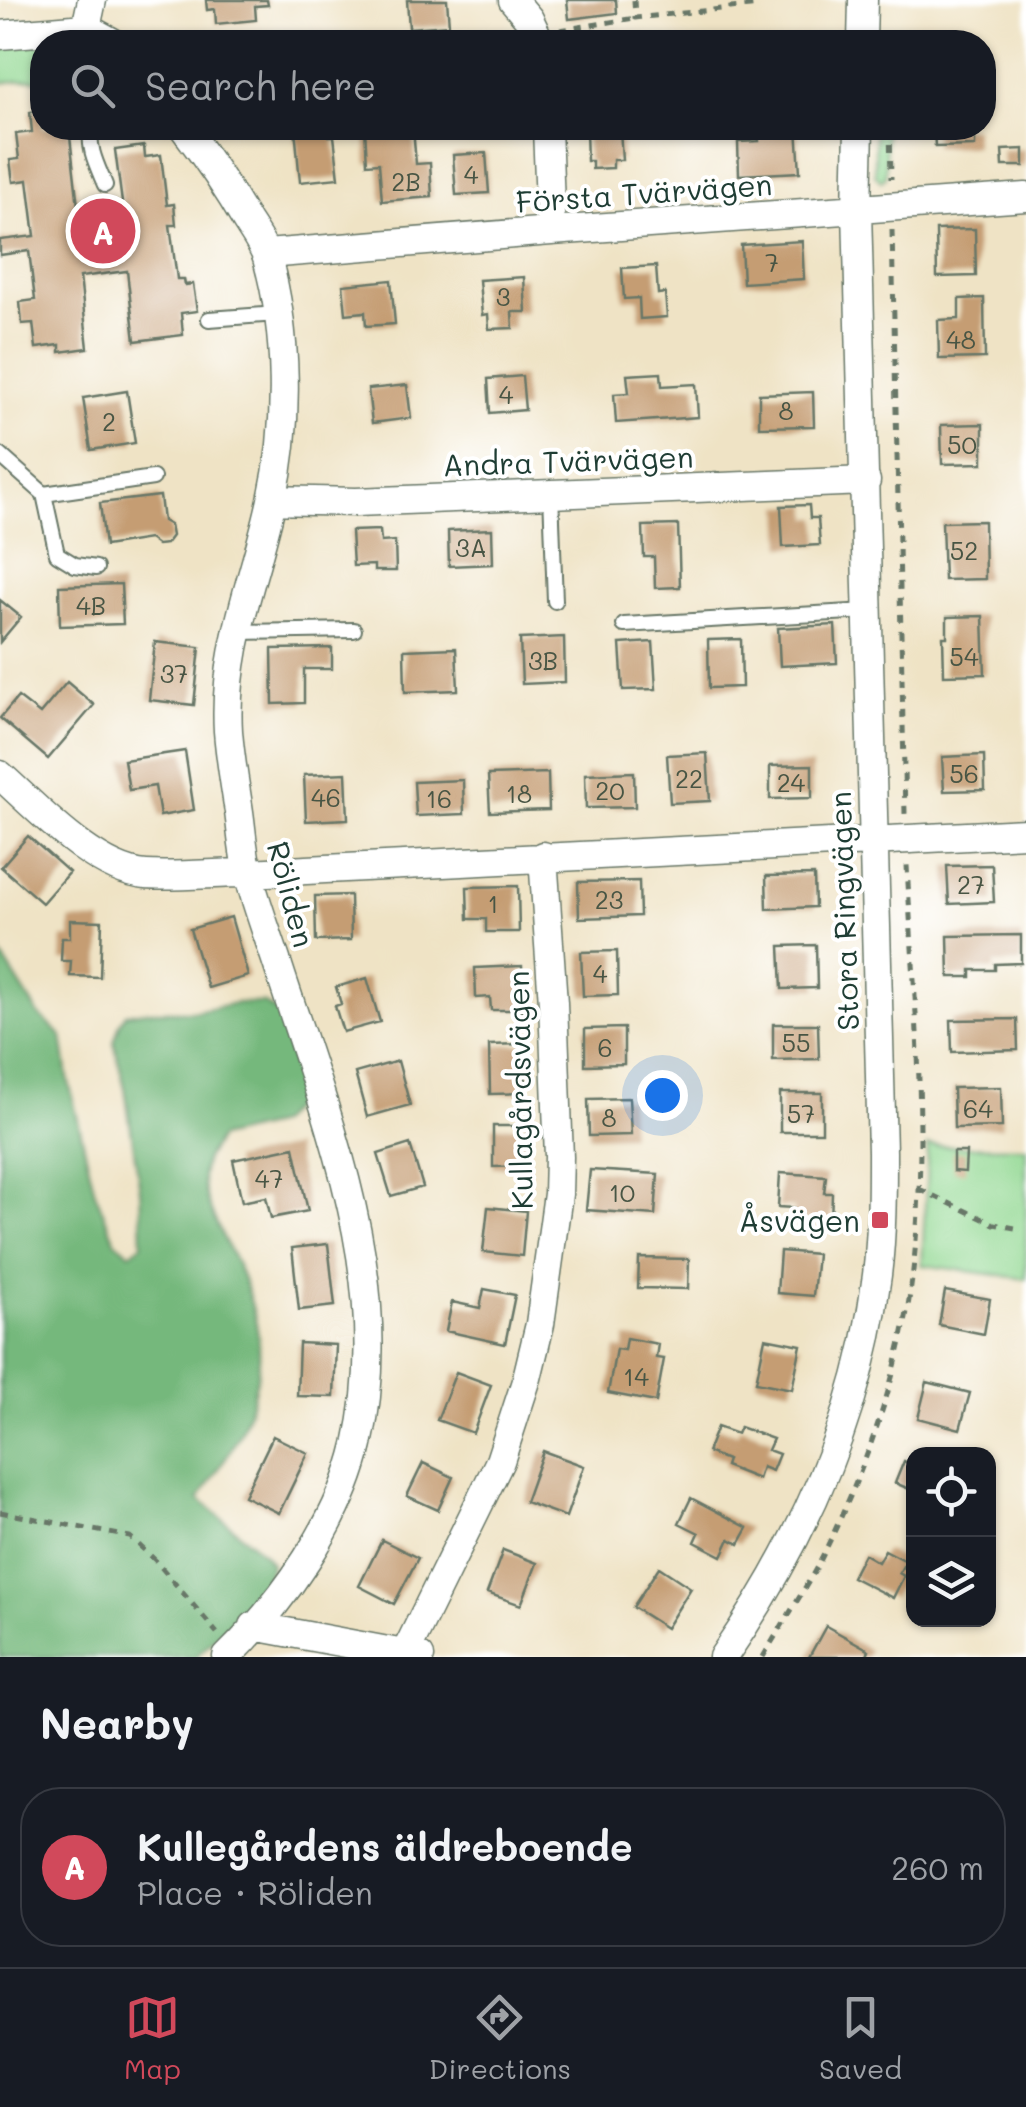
<!DOCTYPE html>
<html lang="en">
<head>
<meta charset="utf-8">
<style>
	body { margin:0; font-family:Mali,sans-serif; background:#20242c; color:#f1f3f6 }
	.controls { position:absolute; right:30px; bottom:30px; display:grid; overflow:hidden; border-radius:20px; box-shadow:0 2px 8px #0004 }
	.controls button { width:90px; height:90px; display:grid; place-items:center; padding:0; border:0; border-bottom:2px solid #363941; background:#171b24; color:#f1f3f6; font:50px sans-serif }
	.you { position:absolute; left:662px; top:1095px; width:35px; height:35px; margin:-25px; border:8px solid #fff; border-radius:50%; background:#1a73e8; box-shadow:0 0 0 15px #1a73e833 }
	.badge { display:grid; place-items:center; width:65px; height:65px; border-radius:50%; background:#d1495b; color:#fff; font-size:32px; font-weight:700 }
	.pin { position:absolute; translate:-50% -50%; border:5px solid #fff; box-shadow:0 2px 10px #0006 }
	.list { margin:0; padding:0; list-style:none }
	h2 { display:flex; justify-content:space-between; align-items:center; height:130px; margin:0; padding:0 40px; font-size:42px }
	h2 small { font-size:32px; font-weight:400; color:#9ea1a6 }
	.list li { display:grid; grid-template-columns:65px 1fr auto; gap:30px; align-items:center; box-sizing:border-box; height:160px; margin:0 20px 20px; padding:0 20px; border:2px solid #363941; border-radius:40px }
	.list b { display:block; font-size:38px; white-space:nowrap }
	.list p { margin:0; font-size:32px; white-space:nowrap; color:#9ea1a6 }
	.list em { font-size:32px; font-style:normal; color:#9ea1a6 }
	.icon { flex:none; width:55px; height:55px; fill:none; stroke:currentColor; stroke-width:2; stroke-linecap:round; stroke-linejoin:round }
	.map { position:relative; flex:none; width:1026px; height:1657px; overflow:hidden }
	.search { position:absolute; background:#171b24; box-shadow:0 2px 8px #0004; left:30px; right:30px; top:30px; height:110px; display:flex; align-items:center; gap:25px; box-sizing:border-box; padding:0 35px; border-radius:40px; color:#9ea1a6; font-size:38px }
	.sheet { height:310px; background:#171b24 }
	nav { display:flex; justify-content:space-around; align-items:center; box-sizing:border-box; height:140px; border-top:2px solid #363941; background:#171b24; font-size:28px; color:#9ea1a6 }
	nav a { display:grid; justify-items:center; gap:5px }
	nav .on { color:#d1495b }
	.map>svg:first-child { display:block }
	.green { fill:#92d892; stroke:#588a63; stroke-width:2.5 }
	.forest { fill:#75b87c; stroke:#4a7a58; stroke-width:2.5 }
	.building { fill:#c59d73 }
	.lines { fill:none; stroke-linecap:round; stroke-linejoin:round }
	.service-casing { stroke:#687767; stroke-width:18 }
	.minor-casing { stroke:#687767; stroke-width:31 }
	.path { stroke:#687767; stroke-width:5; stroke-dasharray:8 8; stroke-linecap:butt }
	.service { stroke:#fff; stroke-width:14 }
	.minor { stroke:#fff; stroke-width:28 }
	.poi-dot { fill:#d1495b; stroke:#fff; stroke-width:4 }
	.labels { text-anchor:middle; dominant-baseline:central; stroke-width:8; stroke-linejoin:round; paint-order:stroke }
	.number-label { font-size:25px; fill:#485544 }
	.street-label { font-size:30px; fill:#1f3d34; stroke:#fff }
	.poi-label { font-size:30px; fill:#1f3d34; stroke:#fff; text-anchor:end }
</style>
</head>
<body>
<div class="map">
<svg width="1026" height="1657" viewBox="0 0 1026 1657">
	<rect width="100%" height="100%" fill="#fff"/>
	<filter id="ink" filterUnits="userSpaceOnUse"><feTurbulence type="fractalNoise" baseFrequency=".01" numOctaves="2"/><feDisplacementMap in="SourceGraphic" scale="20" xChannelSelector="R" yChannelSelector="G"/><feConvolveMatrix kernelMatrix="1 2 1 2 8 2 1 2 1" color-interpolation-filters="sRGB"/></filter>
	<filter id="wash" filterUnits="userSpaceOnUse"><feTurbulence type="fractalNoise" baseFrequency=".0048" numOctaves="4" result="noise"/><feDisplacementMap in="SourceGraphic" scale="40" xChannelSelector="R" yChannelSelector="G"/><feGaussianBlur stdDeviation="2.25" result="paint"/><feColorMatrix in="noise" values="0 0 0 0 0 0 0 0 0 0 0 0 0 0 0 0 0 1.4 0 .05"/><feComposite in="paint" operator="in"/></filter>
	<g filter="url(#wash)">
		<rect width="100%" height="100%" fill="#efe3c5"/>
		<path class="green" d="M 42,42 L 42,83 L 33,79 L 0,83 L 0,43 Z
			M 875,128 L 885,128 L 886,176 L 881,181 L 875,175 Z
			M 928,1146 L 1026,1147 L 1026,1279 L 922,1265 Z"/>
		<path class="forest" d="M 0,953 L 38,1014 L 62,1036 L 68,1078 L 95,1192 L 115,1241 L 130,1253 L 142,1244 L 140,1190 L 125,1088 L 114,1042 L 120,1023 L 126,1014 L 146,1011 L 196,1011 L 237,1003 L 263,1003 L 280,1014 L 298,1083 L 293,1106 L 278,1124 L 219,1138 C 214,1146 206,1156 204,1165 C 196,1196 228,1243 240,1272 C 251,1298 261,1333 259,1361 C 254,1421 230,1452 199,1499 L 264,1554 L 271,1564 L 262,1593 L 195,1657 L 0,1657 Z"/>
		<g id="blocks">
			<path class="building" d="M 206,0 L 267,0 L 268,5 L 255,6 L 256,20 L 216,24 L 215,9 L 207,10 Z
				M 407,0 L 447,0 L 449,25 L 409,28 Z
				M 567,0 L 616,0 L 617,13 L 569,19 Z
				M 37,102 L 42,102 L 42,128 L 69,128 L 79,215 L 123,210 L 115,150 L 144,146 L 145,157 L 161,155 L 167,205 L 174,204 L 176,225 L 170,225 L 177,279 L 184,279 L 185,285 L 193,284 L 197,311 L 181,313 L 183,335 L 135,341 L 127,271 L 80,277 L 88,348 L 60,352 L 60,345 L 36,348 L 33,323 L 22,324 L 20,302 L 35,300 L 29,251 L 0,255 L 0,240 L 35,236 L 28,180 L 13,182 L 10,160 L 19,159 L 16,134 L 32,132 L 30,112 L 38,111 Z
				M 295,128 L 328,128 L 329,136 L 334,136 L 339,178 L 300,182 Z
				M 365,128 L 413,128 L 416,164 L 430,163 L 432,197 L 382,201 L 379,163 L 367,164 Z
				M 758,128 L 797,128 L 800,172 L 739,175 L 738,142 L 759,141 Z
				M 934,128 L 975,128 L 975,146 L 935,147 Z
				M 620,129 L 622,160 L 613,160 L 613,168 L 592,169 L 592,161 L 587,161 L 586,130 Z
				M 1024,149 L 1024,166 L 1003,166 L 1002,150 Z
				M 486,153 L 489,193 L 456,195 L 453,155 Z
				M 975,229 L 976,276 L 937,277 L 936,230 Z
				M 802,241 L 804,279 L 743,283 L 741,245 Z
				M 656,266 L 658,294 L 665,293 L 667,317 L 640,319 L 639,298 L 624,299 L 622,268 Z
				M 524,277 L 526,312 L 512,312 L 513,328 L 489,329 L 488,314 L 482,315 L 479,280 Z
				M 391,280 L 395,324 L 366,326 L 365,312 L 346,314 L 343,285 Z
				M 984,298 L 985,358 L 939,359 L 938,320 L 959,319 L 959,299 Z
				M 661,373 L 662,386 L 696,384 L 698,417 L 616,423 L 614,394 L 629,393 L 627,375 Z
				M 522,376 L 525,410 L 490,413 L 488,379 Z
				M 407,385 L 411,418 L 372,423 L 368,389 Z
				M 127,391 L 135,443 L 91,450 L 83,398 Z
				M 813,392 L 814,426 L 759,427 L 759,394 Z
				M 983,424 L 983,463 L 942,464 L 941,425 Z
				M 160,496 L 163,521 L 170,525 L 172,536 L 166,544 L 157,545 L 149,539 L 105,546 L 100,503 Z
				M 809,505 L 810,518 L 818,518 L 820,545 L 783,547 L 781,506 Z
				M 984,521 L 985,579 L 944,580 L 942,522 Z
				M 678,525 L 680,587 L 655,588 L 654,557 L 644,557 L 643,526 Z
				M 492,529 L 493,564 L 449,566 L 448,531 Z
				M 380,530 L 381,542 L 395,541 L 396,571 L 374,571 L 374,565 L 353,566 L 351,531 Z
				M 121,584 L 123,624 L 60,626 L 59,586 Z
				M 0,600 L 21,617 L 0,642 Z
				M 983,616 L 985,674 L 944,675 L 943,637 L 947,637 L 947,617 Z
				M 835,625 L 837,663 L 780,666 L 778,628 Z
				M 564,637 L 565,682 L 522,684 L 520,639 Z
				M 741,639 L 742,687 L 709,688 L 708,640 Z
				M 155,642 L 200,647 L 194,705 L 149,700 Z
				M 653,642 L 656,689 L 623,690 L 620,644 Z
				M 332,648 L 332,669 L 304,669 L 304,703 L 273,704 L 272,649 Z
				M 456,648 L 458,690 L 405,692 L 404,650 Z
				M 67,682 L 94,705 L 48,759 L 0,718 L 18,697 L 40,714 Z
				M 185,751 L 194,810 L 160,816 L 155,786 L 129,790 L 124,760 Z
				M 707,753 L 710,801 L 670,803 L 667,755 Z
				M 984,755 L 985,790 L 944,791 L 942,757 Z
				M 812,765 L 812,798 L 770,799 L 770,766 Z
				M 634,772 L 635,807 L 586,808 L 585,774 Z
				M 346,773 L 348,819 L 306,821 L 304,775 Z
				M 548,773 L 549,810 L 490,812 L 488,775 Z
				M 463,780 L 464,814 L 416,816 L 414,782 Z
				M 28,836 L 69,872 L 42,903 L 1,867 Z
				M 992,865 L 994,902 L 949,904 L 947,866 Z
				M 814,875 L 815,907 L 767,909 L 766,876 Z
				M 639,881 L 640,916 L 579,918 L 578,882 Z
				M 518,886 L 519,932 L 486,932 L 486,919 L 468,919 L 467,887 Z
				M 350,895 L 351,940 L 316,941 L 315,896 Z
				M 231,917 L 248,976 L 208,988 L 190,929 Z
				M 70,920 L 102,921 L 100,977 L 70,976 L 71,961 L 61,961 L 62,938 L 70,938 Z
				M 1021,935 L 1021,963 L 995,964 L 995,970 L 971,970 L 971,977 L 949,977 L 948,936 Z
				M 816,945 L 817,988 L 782,989 L 780,946 Z
				M 617,951 L 618,995 L 583,996 L 581,952 Z
				M 522,966 L 524,1010 L 491,1010 L 490,997 L 476,998 L 475,968 Z
				M 367,978 L 380,1022 L 343,1032 L 335,1006 L 341,1004 L 336,987 Z
				M 1017,1019 L 1018,1050 L 952,1052 L 951,1020 Z
				M 773,1024 L 818,1024 L 819,1059 L 773,1060 Z
				M 624,1028 L 624,1064 L 585,1065 L 585,1029 Z
				M 525,1044 L 526,1093 L 490,1094 L 489,1045 Z
				M 398,1061 L 410,1105 L 367,1117 L 355,1073 Z
				M 1001,1087 L 1002,1127 L 954,1128 L 953,1088 Z
				M 780,1093 L 822,1093 L 822,1132 L 780,1132 Z
				M 629,1098 L 631,1135 L 589,1136 L 588,1099 Z
				M 493,1126 L 527,1126 L 527,1166 L 493,1167 Z
				M 410,1144 L 423,1187 L 391,1196 L 378,1154 Z
				M 294,1147 L 308,1211 L 271,1218 L 266,1197 L 242,1202 L 233,1160 Z
				M 953,1152 L 966,1152 L 965,1172 L 953,1171 Z
				M 590,1170 L 658,1174 L 655,1215 L 586,1210 Z
				M 780,1173 L 826,1176 L 824,1193 L 832,1193 L 831,1221 L 793,1219 L 794,1208 L 778,1207 Z
				M 488,1207 L 526,1211 L 522,1256 L 483,1252 Z
				M 328,1244 L 335,1306 L 299,1310 L 292,1248 Z
				M 780,1251 L 817,1254 L 813,1296 L 777,1293 Z
				M 639,1258 L 689,1259 L 688,1289 L 638,1288 Z
				M 484,1289 L 515,1295 L 505,1344 L 446,1331 L 452,1302 L 480,1308 Z
				M 945,1291 L 990,1299 L 984,1334 L 939,1325 Z
				M 626,1338 L 658,1344 L 656,1358 L 664,1359 L 656,1402 L 608,1393 L 616,1349 L 624,1350 Z
				M 765,1338 L 801,1345 L 792,1389 L 756,1382 Z
				M 299,1343 L 336,1345 L 334,1397 L 297,1396 Z
				M 456,1372 L 491,1385 L 473,1433 L 437,1420 Z
				M 927,1382 L 970,1393 L 960,1429 L 918,1418 Z
				M 717,1427 L 737,1434 L 740,1427 L 773,1439 L 768,1450 L 779,1454 L 772,1471 L 762,1467 L 758,1479 L 725,1466 L 727,1460 L 707,1452 Z
				M 273,1436 L 308,1453 L 279,1513 L 244,1496 Z
				M 543,1451 L 584,1466 L 566,1517 L 525,1502 Z
				M 904,1461 L 914,1465 L 914,1491 L 895,1483 Z
				M 423,1463 L 453,1477 L 438,1510 L 407,1496 Z
				M 691,1498 L 748,1528 L 739,1544 L 730,1539 L 722,1556 L 695,1542 L 699,1533 L 679,1523 Z
				M 382,1540 L 418,1558 L 394,1604 L 359,1586 Z
				M 503,1550 L 537,1563 L 521,1605 L 487,1593 Z
				M 885,1550 L 906,1561 L 899,1573 L 904,1576 L 893,1598 L 852,1577 L 864,1554 L 878,1562 Z
				M 659,1567 L 691,1588 L 666,1628 L 633,1607 Z
				M 826,1626 L 869,1650 L 866,1657 L 809,1657 Z"/>
		</g>
	</g>
	<g filter="url(#ink)">
		<use href="#blocks" fill-opacity="0" stroke="#687767" stroke-width="2.5"/>
		<g class="lines">
			<g class="service-casing">
				<path id="service" d="M 91,128 C 88,149 97,165 105,185
					M 209,319 L 278,314
					M 0,455 L 44,494 L 57,554 L 75,565 L 96,568
					M 551,493 L 555,601
					M 44,494 L 153,478
					M 624,625 L 868,611
					M 237,632 L 354,630"/>
			</g>
			<g class="minor-casing">
				<path id="minor" d="M 92,0 L 86,28 L 112,42
					M 513,0 L 529,19 L 540,42
					M 0,35 L 86,28
					M 862,42 L 863,0
					M 184,128 C 207,158 228,189 247,222 C 254,233 263,245 267,258 C 288,332 289,425 272,500 C 255,579 223,647 228,731 C 230,758 235,785 239,812 C 242,833 243,855 249,876 C 257,907 269,938 279,969 C 328,1120 395,1283 358,1445 C 340,1522 283,1602 227,1657
					M 547,128 L 551,231
					M 266,254 L 551,231 L 1026,197
					M 272,500 L 356,502 L 866,481
					M 0,775 C 37,808 95,871 146,875 C 178,877 216,873 248,873 L 1026,833
					M 254,1626 L 420,1657
					M 405,1654 L 500,1461 L 527,1378 L 540,1324 L 558,1194 L 559,1157 L 553,1003 L 543,856
					M 723,1657 C 803,1542 860,1415 877,1275 C 882,1235 882,1193 882,1152 L 857,210 L 859,128"/>
			</g>
			<path class="path" d="M 634,0 L 635,18 L 759,5 L 759,0
				M 560,30 L 635,18
				M 890,128 L 891,179
				M 892,230 L 905,814
				M 919,1189 L 994,1224 L 1015,1228
				M 0,1512 L 130,1537 L 155,1560 L 217,1633
				M 763,1657 C 782,1624 804,1592 821,1559 C 867,1467 904,1364 914,1261 C 928,1130 914,997 907,865"/>
			<use href="#service" class="service"/>
			<use href="#minor" class="minor"/>
		</g>
	</g>
	<rect class="poi-dot" x="870" y="1210" width="20" height="20" rx="5"/>
	<g class="labels">
		<g class="number-label">
			<text x="471" y="174">4</text>
			<text x="406" y="181">2B</text>
			<text x="772" y="262">7</text>
			<text x="503" y="296">3</text>
			<text x="961" y="339">48</text>
			<text x="506" y="394">4</text>
			<text x="786" y="410">8</text>
			<text x="109" y="421">2</text>
			<text x="962" y="444">50</text>
			<text x="471" y="547">3A</text>
			<text x="964" y="550">52</text>
			<text x="91" y="605">4B</text>
			<text x="964" y="656">54</text>
			<text x="543" y="660">3B</text>
			<text x="174" y="673">37</text>
			<text x="964" y="773">56</text>
			<text x="689" y="778">22</text>
			<text x="791" y="782">24</text>
			<text x="610" y="790">20</text>
			<text x="519" y="793">18</text>
			<text x="326" y="797">46</text>
			<text x="439" y="798">16</text>
			<text x="971" y="884">27</text>
			<text x="609" y="899">23</text>
			<text x="493" y="903">1</text>
			<text x="600" y="973">4</text>
			<text x="796" y="1042">55</text>
			<text x="605" y="1047">6</text>
			<text x="978" y="1108">64</text>
			<text x="801" y="1113">57</text>
			<text x="609" y="1117">8</text>
			<text x="269" y="1178">47</text>
			<text x="622" y="1192">10</text>
			<text x="636" y="1376">14</text>
		</g>
		<g class="street-label">
			<text transform="translate(644 192) rotate(-4)">Första Tvärvägen</text>
			<text transform="translate(568 460) rotate(-2)">Andra Tvärvägen</text>
			<text transform="translate(292 894) rotate(75)">Röliden</text>
			<text transform="translate(843 911) rotate(-92)">Stora Ringvägen</text>
			<text transform="translate(519 1090) rotate(-91)">Kullagårdsvägen</text>
		</g>
		<g class="poi-label">
			<text x="860" y="1220">Åsvägen</text>
		</g>
	</g>
</svg>
<div class="controls">
<button><svg class="icon" aria-label="locate" viewBox="0 0 24 24"><circle cx="12" cy="12" r="6"/><path d="M12 2v4M12 18v4M2 12h4M18 12h4"/></svg></button>
<button><svg class="icon" aria-label="layers" viewBox="0 0 24 24"><path d="M12 4l9 5-9 5-9-5zM3 14l9 5 9-5"/></svg></button>
</div>
<div class="you"></div>
<div class="pin badge" style="left:103px;top:231px">A</div>
<div class="search"><svg class="icon" aria-label="search" viewBox="0 0 24 24"><circle cx="10" cy="10" r="6"/><path d="M15 15l6 6"/></svg>Search here</div>
</div>
<section class="sheet">
<h2>Nearby<small></small></h2>
<ul class="list">
<li><span class="badge">A</span><div><b>Kullegårdens äldreboende</b><p>Place · Röliden</p></div><em>260 m</em></li>
</ul>
</section>
<nav>
<a class="on"><svg class="icon" aria-label="map" viewBox="0 0 24 24"><path d="M3 6l6-2 6 2 6-2v14l-6 2-6-2-6 2zM9 4v14M15 6v14"/></svg>Map</a>
<a><svg class="icon" aria-label="directions" viewBox="0 0 24 24"><path d="M12 3l9 9-9 9-9-9zM9 14v-3h6M13 9l2 2-2 2"/></svg>Directions</a>
<a><svg class="icon" aria-label="saved" viewBox="0 0 24 24"><path d="M7 4h10v16l-5-4-5 4z"/></svg>Saved</a>
</nav>
</body>
</html>
